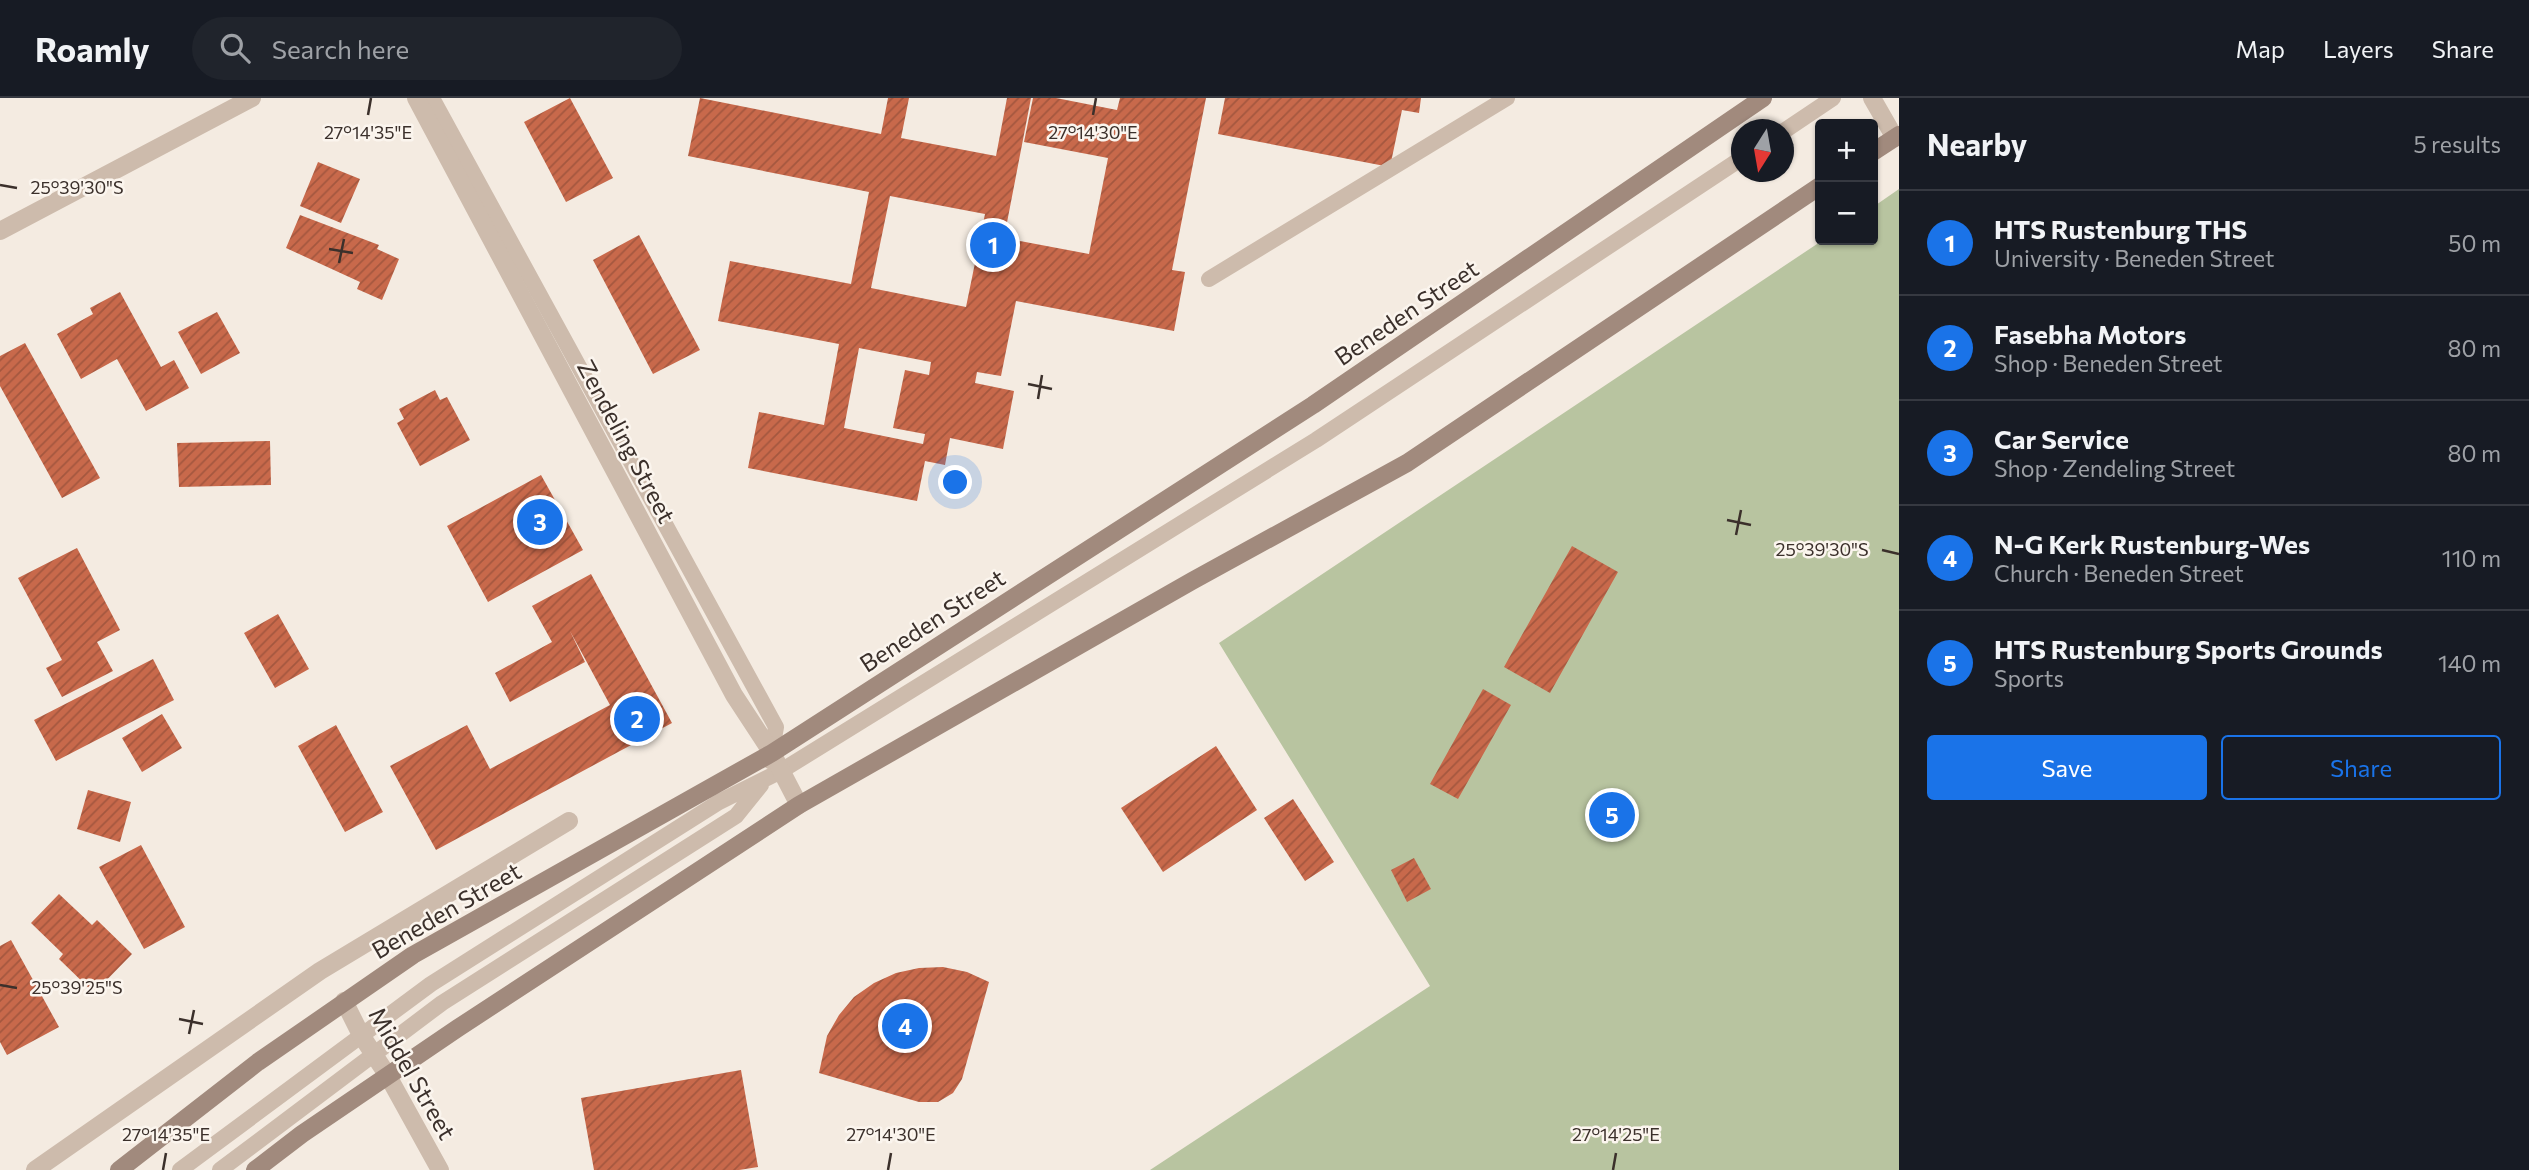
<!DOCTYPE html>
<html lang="en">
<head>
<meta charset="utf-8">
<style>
	body { margin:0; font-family:Commissioner,sans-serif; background:#20242c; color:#f1f3f6 }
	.controls { position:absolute; right:21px; top:21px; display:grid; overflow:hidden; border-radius:7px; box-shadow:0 2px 5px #0004 }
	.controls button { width:63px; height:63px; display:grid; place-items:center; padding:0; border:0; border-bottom:2px solid #363941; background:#171b24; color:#f1f3f6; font:35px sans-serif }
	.compass { position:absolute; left:1731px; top:21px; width:63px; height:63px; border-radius:50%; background:#171b24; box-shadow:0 2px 5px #0004; rotate:191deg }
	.you { position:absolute; left:956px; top:385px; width:24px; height:24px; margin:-18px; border:5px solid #fff; border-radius:50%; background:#1a73e8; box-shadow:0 0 0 10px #1a73e833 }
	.badge { display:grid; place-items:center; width:46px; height:46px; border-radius:50%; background:#1a73e8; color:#fff; font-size:23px; font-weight:700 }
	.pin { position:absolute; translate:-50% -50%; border:4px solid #fff; box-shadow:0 2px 7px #0006 }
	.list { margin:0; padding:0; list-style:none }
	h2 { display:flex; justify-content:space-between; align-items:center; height:91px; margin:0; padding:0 28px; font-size:30px }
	h2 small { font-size:23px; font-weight:400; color:#9ea1a6 }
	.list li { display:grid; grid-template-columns:46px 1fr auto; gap:21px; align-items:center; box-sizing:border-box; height:105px; padding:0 28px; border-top:2px solid #363941 }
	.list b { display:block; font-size:26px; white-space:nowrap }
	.list p { margin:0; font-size:23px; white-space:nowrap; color:#9ea1a6 }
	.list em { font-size:23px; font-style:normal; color:#9ea1a6 }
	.actions { display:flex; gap:14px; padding:21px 28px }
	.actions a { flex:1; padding:16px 0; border:2px solid #1a73e8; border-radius:7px; text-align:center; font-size:24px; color:#1a73e8 }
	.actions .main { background:#1a73e8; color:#fff }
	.icon { flex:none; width:38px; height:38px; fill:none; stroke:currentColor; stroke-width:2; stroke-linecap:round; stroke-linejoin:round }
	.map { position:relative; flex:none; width:1899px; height:1072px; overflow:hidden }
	header { display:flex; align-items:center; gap:42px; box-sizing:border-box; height:98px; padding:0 35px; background:#171b24; border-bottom:2px solid #363941 }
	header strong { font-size:33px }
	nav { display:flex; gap:38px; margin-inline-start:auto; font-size:24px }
	.search { width:490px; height:63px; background:#20242c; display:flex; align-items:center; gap:18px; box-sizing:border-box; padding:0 24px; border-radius:38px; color:#9ea1a6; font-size:26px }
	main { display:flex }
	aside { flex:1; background:#171b24 }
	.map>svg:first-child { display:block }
	.grass { fill:#b8c4a0 }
	.building { fill:url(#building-hatch); fill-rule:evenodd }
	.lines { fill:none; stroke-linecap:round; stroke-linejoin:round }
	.lane { stroke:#cdbbac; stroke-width:16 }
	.street { stroke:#cdbbac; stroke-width:18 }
	.secondary { stroke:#a18a7d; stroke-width:18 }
	.ticks { fill:none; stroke:#3b302b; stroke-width:2.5 }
	.labels { text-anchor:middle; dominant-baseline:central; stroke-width:5; stroke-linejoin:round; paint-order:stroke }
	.street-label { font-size:24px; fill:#3b302b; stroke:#fbf5ee }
	.ticks-label { font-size:18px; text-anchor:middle; fill:#3b302b; stroke:#fbf5ee; stroke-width:5; stroke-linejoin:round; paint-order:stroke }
</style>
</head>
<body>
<header>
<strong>Roamly</strong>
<div class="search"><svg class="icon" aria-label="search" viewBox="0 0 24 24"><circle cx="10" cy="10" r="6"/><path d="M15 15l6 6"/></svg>Search here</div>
<nav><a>Map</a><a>Layers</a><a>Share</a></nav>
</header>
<main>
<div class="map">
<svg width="1899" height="1072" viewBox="0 0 1899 1072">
	<defs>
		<pattern id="building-hatch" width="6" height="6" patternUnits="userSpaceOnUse" patternTransform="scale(1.75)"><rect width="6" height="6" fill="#c8694b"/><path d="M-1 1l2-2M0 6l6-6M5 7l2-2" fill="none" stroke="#a4573f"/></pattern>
	</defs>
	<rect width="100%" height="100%" fill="#f4ebe1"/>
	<path class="grass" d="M 1899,91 L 1899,1072 L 1150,1072 L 1430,888 L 1219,545 L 1823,142 L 1873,142 L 1873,109 Z"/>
	<path class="building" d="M 570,0 L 613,80 L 566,104 L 524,24 Z
		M 700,0 L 881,36 L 888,0 L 909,0 L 901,40 L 996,58 L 1007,0 L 1031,0 L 1004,140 L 1089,156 L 1108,60 L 1024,44 L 1033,0 L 1056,0 L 1117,12 L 1120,0 L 1206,0 L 1172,172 L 1185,174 L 1174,233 L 1016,203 L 1001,278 L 977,274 L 975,285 L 1014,293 L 1003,351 L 950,340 L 945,367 L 925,363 L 917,403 L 748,370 L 759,314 L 824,327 L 839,246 L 718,223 L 730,163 L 851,186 L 869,94 L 688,58 ZM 890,98 L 985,116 L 966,209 L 871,190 ZM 859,250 L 931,264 L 929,277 L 905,272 L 893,330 L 925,336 L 923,346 L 844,330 Z
		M 1225,0 L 1421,0 L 1419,15 L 1402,12 L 1390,69 L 1218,36 Z
		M 318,64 L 360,81 L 341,125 L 300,108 Z
		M 300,117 L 379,147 L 377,151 L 399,161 L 382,202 L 357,191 L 360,184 L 286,150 Z
		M 639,137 L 700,252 L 653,276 L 593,162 Z
		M 120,194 L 161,269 L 174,262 L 189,290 L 146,313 L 117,261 L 81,281 L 57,236 L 93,216 L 90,210 Z
		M 217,214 L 240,255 L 201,276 L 178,234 Z
		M 25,245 L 100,380 L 62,400 L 0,288 L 0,258 Z
		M 435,292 L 440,302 L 447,299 L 470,342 L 420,368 L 397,325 L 404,321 L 399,311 Z
		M 270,343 L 271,387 L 179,389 L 177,345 Z
		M 541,377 L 583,452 L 488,504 L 447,428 Z
		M 1572,448 L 1618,474 L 1550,595 L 1504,569 Z
		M 77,450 L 120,532 L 97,544 L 113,573 L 62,599 L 46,570 L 62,562 L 18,480 Z
		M 591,476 L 672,625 L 436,752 L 390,668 L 467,627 L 490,671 L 610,607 L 570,533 L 585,564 L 510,604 L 495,575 L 552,544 L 532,508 Z
		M 278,516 L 309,571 L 275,590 L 244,535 Z
		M 153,561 L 174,602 L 56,663 L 34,622 Z
		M 1483,591 L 1511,607 L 1458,701 L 1430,686 Z
		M 162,616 L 182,650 L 142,674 L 122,640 Z
		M 336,627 L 383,714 L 345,734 L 298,648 Z
		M 1216,648 L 1257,712 L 1163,774 L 1121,710 Z
		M 88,692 L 131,704 L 120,744 L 77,731 Z
		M 1293,701 L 1334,764 L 1305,783 L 1264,720 Z
		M 141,747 L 185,829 L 144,851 L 99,769 Z
		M 1414,760 L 1431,791 L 1407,804 L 1391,772 Z
		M 59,796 L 92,827 L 97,822 L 132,856 L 94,895 L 59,861 L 63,856 L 31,825 Z
		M 11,842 L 59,929 L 7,957 L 0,944 L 0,848 Z
		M 943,869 L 967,874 L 989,884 L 962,981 L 953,995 L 938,1004 L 919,1004 L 819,975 L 827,938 L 839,917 L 854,899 L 874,885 L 896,875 L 919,870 Z
		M 741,972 L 758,1069 L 739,1072 L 594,1072 L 581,1000 Z"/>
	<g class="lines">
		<path class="lane" d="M 432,0 L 776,629 L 770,663
			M 1784,33 L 1833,0
			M 1209,181 L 1507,0
			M 180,1072 L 431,886 L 719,704 L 781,673 L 1316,342 L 1742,60
			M 220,1072 L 442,905 L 736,718 L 761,687"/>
		<path class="street" d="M 416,0 L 734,597 L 772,655 L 799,707
			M 1872,0 L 1895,40
			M 0,133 L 252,0
			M 344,903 L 361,937 L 388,978 L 440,1072
			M 35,1072 L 320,873 L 569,723"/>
		<path class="secondary" d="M 1873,54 L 1899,37
			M 119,1072 L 258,964 L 413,857 L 772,655 L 1313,307 L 1763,0
			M 255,1072 L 302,1036 L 458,930 L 799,707 L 1192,483 L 1407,365 L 1820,88"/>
	</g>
	<path class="ticks" d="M 368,17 L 371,0M 1093,17 L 1096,0M 0,87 L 17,90M 329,151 L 353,155M 339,165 L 344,141M 1028,286 L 1052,291M 1038,301 L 1042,277M 1727,422 L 1751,427M 1736,437 L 1741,412M 1882,452 L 1899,456M 0,887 L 17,890M 179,921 L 203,926M 189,936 L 194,912M 163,1072 L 166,1055M 888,1072 L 891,1055M 1613,1072 L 1616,1055"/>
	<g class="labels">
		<g class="street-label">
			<text transform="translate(1406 214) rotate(-34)">Beneden Street</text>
			<text transform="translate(627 343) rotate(62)">Zendeling Street</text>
			<text transform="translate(932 522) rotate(-33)">Beneden Street</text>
			<text transform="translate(446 812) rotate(-30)">Beneden Street</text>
			<text transform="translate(413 975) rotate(60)">Middel Street</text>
		</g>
	</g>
	<g class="ticks-label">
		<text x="368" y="41">27°14'35"E</text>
		<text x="1093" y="41">27°14'30"E</text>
		<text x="77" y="96">25°39'30"S</text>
		<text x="1822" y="458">25°39'30"S</text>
		<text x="77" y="896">25°39'25"S</text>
		<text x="166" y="1043">27°14'35"E</text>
		<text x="891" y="1043">27°14'30"E</text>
		<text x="1616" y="1043">27°14'25"E</text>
	</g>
</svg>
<div class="controls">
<button>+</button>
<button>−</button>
</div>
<svg class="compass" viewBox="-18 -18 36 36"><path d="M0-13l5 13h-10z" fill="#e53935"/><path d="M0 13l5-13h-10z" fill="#9ea1a6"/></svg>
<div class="you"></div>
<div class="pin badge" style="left:993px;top:147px">1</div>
<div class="pin badge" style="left:637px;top:621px">2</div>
<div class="pin badge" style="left:540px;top:424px">3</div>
<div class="pin badge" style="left:905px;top:928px">4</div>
<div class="pin badge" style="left:1612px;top:717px">5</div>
</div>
<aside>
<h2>Nearby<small>5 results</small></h2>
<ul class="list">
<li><span class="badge">1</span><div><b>HTS Rustenburg THS</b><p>University · Beneden Street</p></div><em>50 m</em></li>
<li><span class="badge">2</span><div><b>Fasebha Motors</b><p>Shop · Beneden Street</p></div><em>80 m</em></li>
<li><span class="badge">3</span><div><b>Car Service</b><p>Shop · Zendeling Street</p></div><em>80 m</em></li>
<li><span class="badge">4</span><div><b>N-G Kerk Rustenburg-Wes</b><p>Church · Beneden Street</p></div><em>110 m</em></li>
<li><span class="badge">5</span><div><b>HTS Rustenburg Sports Grounds</b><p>Sports</p></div><em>140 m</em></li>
</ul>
<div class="actions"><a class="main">Save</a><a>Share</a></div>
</aside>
</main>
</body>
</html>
